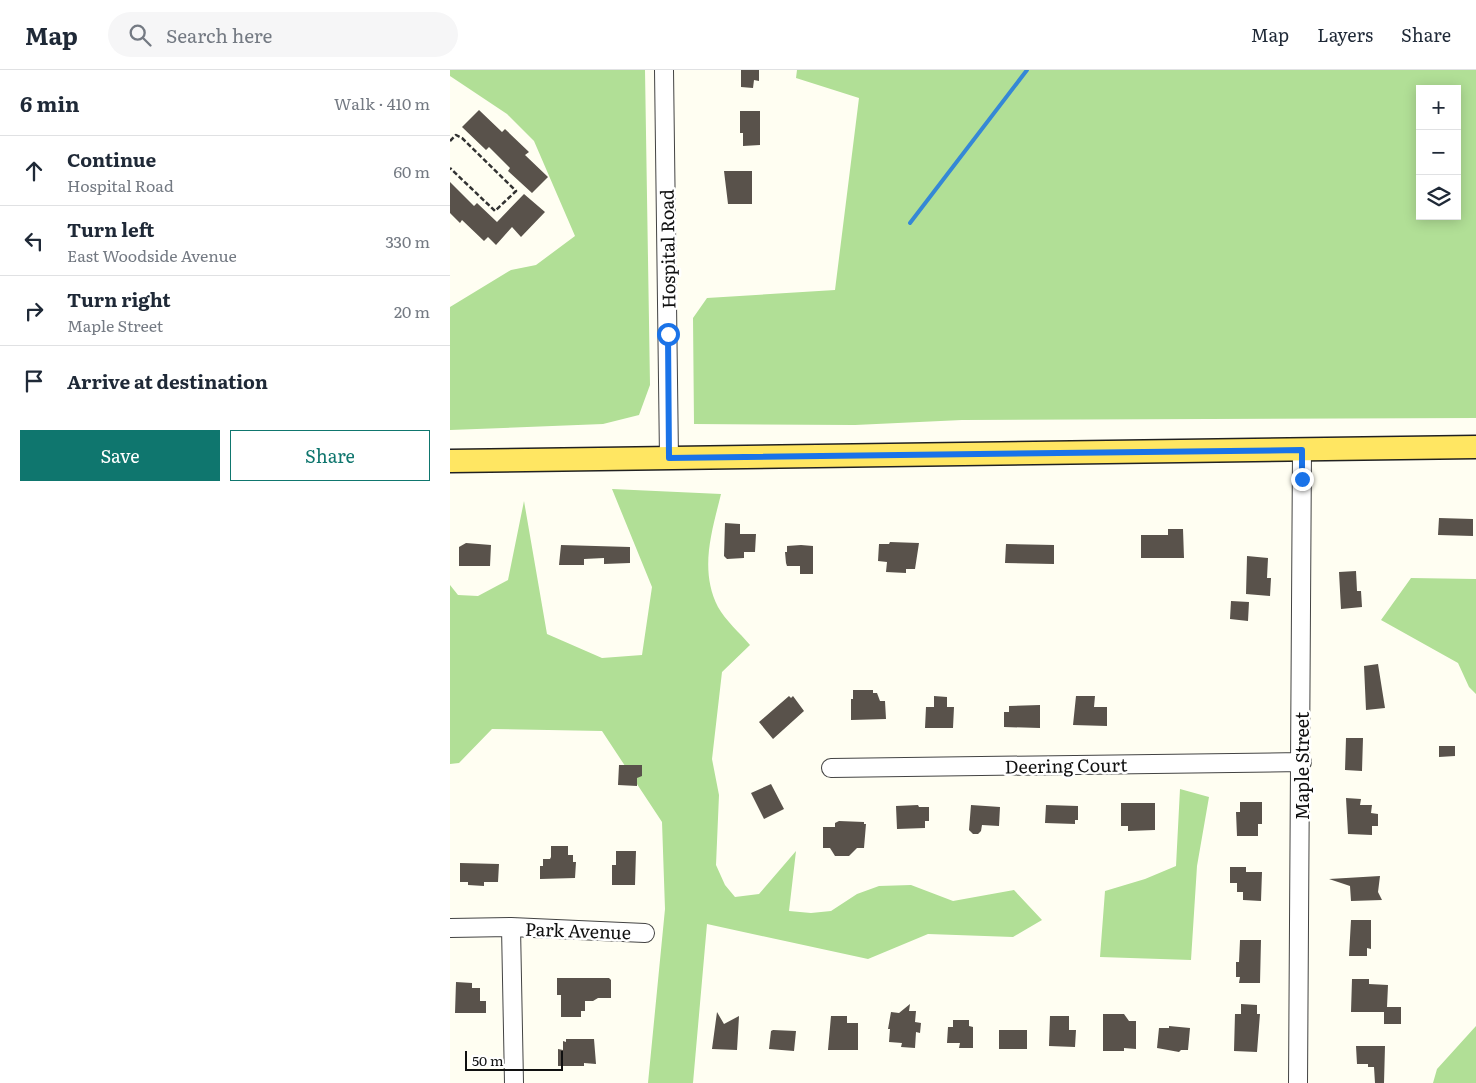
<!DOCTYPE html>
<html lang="en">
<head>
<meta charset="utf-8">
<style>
	body { margin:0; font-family:Literata,serif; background:#f6f6f7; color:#1f2937 }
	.controls { position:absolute; right:15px; top:15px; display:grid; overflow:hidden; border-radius:0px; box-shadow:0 2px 12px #0003 }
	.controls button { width:45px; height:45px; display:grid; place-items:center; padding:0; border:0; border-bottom:1px solid #e0e1e3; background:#fff; color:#1f2937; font:25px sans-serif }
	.scale { position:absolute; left:15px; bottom:12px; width:98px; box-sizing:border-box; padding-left:5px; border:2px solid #101010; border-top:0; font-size:14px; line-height:18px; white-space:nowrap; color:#101010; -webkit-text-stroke:4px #fff; paint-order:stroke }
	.stop { position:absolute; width:15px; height:15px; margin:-11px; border:4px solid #1a73e8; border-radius:50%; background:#fff }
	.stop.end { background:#1a73e8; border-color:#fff; box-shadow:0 1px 5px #0008 }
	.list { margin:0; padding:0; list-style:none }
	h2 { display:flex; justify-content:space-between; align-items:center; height:65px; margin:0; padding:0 20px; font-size:21px }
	h2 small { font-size:16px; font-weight:400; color:#747a83 }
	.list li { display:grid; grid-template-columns:32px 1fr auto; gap:15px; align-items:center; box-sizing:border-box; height:70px; padding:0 20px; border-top:1px solid #e0e1e3 }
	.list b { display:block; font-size:19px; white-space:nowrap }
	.list p { margin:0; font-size:16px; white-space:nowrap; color:#747a83 }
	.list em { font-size:16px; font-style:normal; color:#747a83 }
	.actions { display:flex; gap:10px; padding:15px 20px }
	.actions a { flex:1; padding:11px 0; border:1px solid #0f766e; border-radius:0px; text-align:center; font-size:18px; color:#0f766e }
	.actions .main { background:#0f766e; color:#fff }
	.icon { flex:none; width:28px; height:28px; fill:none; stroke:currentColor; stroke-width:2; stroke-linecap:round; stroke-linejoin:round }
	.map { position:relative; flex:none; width:1026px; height:1013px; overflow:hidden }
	header { display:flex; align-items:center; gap:30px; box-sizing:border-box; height:70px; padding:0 25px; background:#fff; border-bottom:1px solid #e0e1e3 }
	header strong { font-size:24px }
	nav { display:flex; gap:28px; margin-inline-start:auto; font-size:18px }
	.search { width:350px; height:45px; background:#f6f6f7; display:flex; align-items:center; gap:12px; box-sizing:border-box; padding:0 18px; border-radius:28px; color:#747a83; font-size:19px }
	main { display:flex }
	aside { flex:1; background:#fff }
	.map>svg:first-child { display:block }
	.forest { fill:#b1df96; fill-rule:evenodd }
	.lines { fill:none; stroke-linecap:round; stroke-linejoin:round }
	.stream { stroke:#3588d6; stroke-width:4 }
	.building { fill:#59524b }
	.minor-casing { stroke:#434343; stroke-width:20 }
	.major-casing { stroke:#212121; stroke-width:25 }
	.path { stroke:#323232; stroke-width:2.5; stroke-dasharray:5 2.5; stroke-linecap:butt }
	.minor { stroke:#fff; stroke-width:18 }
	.major { stroke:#ffe662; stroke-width:22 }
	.route { stroke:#1a73e8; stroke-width:6 }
	.labels { text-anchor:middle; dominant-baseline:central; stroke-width:5; stroke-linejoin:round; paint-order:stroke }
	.street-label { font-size:18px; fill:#101010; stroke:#fff }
</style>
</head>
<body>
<header>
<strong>Map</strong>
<div class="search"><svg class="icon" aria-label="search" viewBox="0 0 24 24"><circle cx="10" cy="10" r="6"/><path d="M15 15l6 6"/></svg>Search here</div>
<nav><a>Map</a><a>Layers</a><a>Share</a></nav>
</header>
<main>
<aside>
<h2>6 min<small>Walk · 410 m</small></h2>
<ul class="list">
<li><svg class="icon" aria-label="ahead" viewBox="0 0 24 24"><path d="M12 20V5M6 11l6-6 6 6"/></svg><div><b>Continue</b><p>Hospital Road</p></div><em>60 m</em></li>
<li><svg class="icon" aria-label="left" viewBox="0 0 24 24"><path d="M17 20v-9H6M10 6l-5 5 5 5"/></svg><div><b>Turn left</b><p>East Woodside Avenue</p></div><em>330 m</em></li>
<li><svg class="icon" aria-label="right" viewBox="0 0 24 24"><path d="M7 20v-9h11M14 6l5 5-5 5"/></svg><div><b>Turn right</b><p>Maple Street</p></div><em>20 m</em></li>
<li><svg class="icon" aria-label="arrive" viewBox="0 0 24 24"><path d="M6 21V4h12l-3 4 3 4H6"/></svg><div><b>Arrive at destination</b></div></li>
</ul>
<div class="actions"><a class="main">Save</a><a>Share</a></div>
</aside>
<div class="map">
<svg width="1026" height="1013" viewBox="0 0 1026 1013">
	<rect width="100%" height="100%" fill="#fffef2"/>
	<path class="forest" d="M 0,0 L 195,0 L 200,315 L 189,345 L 153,354 L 0,360 L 0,237 L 61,200 L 86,195 L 125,166 L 84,71 L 57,44 L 0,6 Z
		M 347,0 L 1026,0 L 1026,348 L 512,350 L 405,355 L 244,354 L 243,248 L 257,228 L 385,220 L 409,28 L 346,8 ZM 970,19 L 1007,19 L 1007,146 L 970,146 Z
		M 162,419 L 271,424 C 262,461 249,500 268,537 C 275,550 290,563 300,575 L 272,602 L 262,689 L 269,725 L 266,795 L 275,815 L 285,827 L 309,824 L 346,781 L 339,841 L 361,843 L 381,841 L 407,824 L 429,816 L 461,815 L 503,831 L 564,820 L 592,850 L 563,867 L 478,864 L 418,889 L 257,854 L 243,1013 L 198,1013 L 215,839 L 212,752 L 152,661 L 42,659 L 9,693 L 0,694 L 0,515 L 8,525 L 28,526 L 58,510 L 74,431 L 97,564 L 152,588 L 192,585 L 202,517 Z
		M 961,508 L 1026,509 L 1026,624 L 1019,617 L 1008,593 L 931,550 Z
		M 730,719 L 759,727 L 747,796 L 741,890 L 650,887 L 655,821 L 695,809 L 726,796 Z
		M 1026,956 L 1026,1013 L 983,1013 L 987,999 Z"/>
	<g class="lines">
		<path class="stream" d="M 460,153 L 577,0"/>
	</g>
	<path class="building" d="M 291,0 L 309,0 L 309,11 L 304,10 L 303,18 L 291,17 Z
		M 29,40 L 52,62 L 55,59 L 79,82 L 75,85 L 98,107 L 82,123 L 58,101 L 60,98 L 39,77 L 36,80 L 12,57 Z
		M 290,41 L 310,41 L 310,75 L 293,76 L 293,63 L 290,63 Z
		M 274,101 L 302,101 L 302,134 L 278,134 Z
		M 0,112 L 24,136 L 27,133 L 47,152 L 74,124 L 95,142 L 71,167 L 62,157 L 46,175 L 38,167 L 34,171 L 12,150 L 10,153 L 0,143 Z
		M 989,448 L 1023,449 L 1023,466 L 988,465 Z
		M 275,453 L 290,454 L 290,464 L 306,464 L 305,482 L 294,482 L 294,488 L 277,489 L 274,486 Z
		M 718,459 L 733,459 L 734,488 L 691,488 L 691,465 L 718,465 Z
		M 440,472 L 469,473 L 465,499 L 456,499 L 456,503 L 436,502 L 437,492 L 428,491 L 429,474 L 439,474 Z
		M 16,473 L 41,475 L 40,496 L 9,496 L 9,477 Z
		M 556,474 L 604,475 L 604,494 L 555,493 Z
		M 111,475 L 180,477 L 180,493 L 154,494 L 154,488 L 134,489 L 134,495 L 109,495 Z
		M 351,475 L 363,476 L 363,504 L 350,504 L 350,496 L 337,496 L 336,493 L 335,482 L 337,482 L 337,476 Z
		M 797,486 L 818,488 L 817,508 L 821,508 L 820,526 L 796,524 Z
		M 906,501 L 907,521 L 911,521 L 912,537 L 891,539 L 889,502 Z
		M 781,531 L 799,532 L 798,551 L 780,549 Z
		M 928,594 L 935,638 L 916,640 L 914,596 Z
		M 403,620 L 423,620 L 423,623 L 427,623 L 430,631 L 435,631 L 436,649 L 401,650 L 401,629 L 403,629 Z
		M 339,626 L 341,628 L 343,626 L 354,641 L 323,669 L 309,652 Z
		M 484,626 L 497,627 L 497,637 L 504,637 L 503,658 L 475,658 L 476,637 L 484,637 Z
		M 626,626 L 645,626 L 644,637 L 657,637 L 657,656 L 623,655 Z
		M 590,635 L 590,658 L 554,657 L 554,642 L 559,642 L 559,636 Z
		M 896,668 L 913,668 L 912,701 L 895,700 Z
		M 989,676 L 1005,676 L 1005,686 L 989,687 Z
		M 169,695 L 192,695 L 192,706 L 187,708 L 187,716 L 168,715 Z
		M 321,714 L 334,739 L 314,749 L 301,723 Z
		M 896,728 L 911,729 L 910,735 L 922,735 L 921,743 L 928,744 L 928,756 L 922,756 L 922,765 L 898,764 Z
		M 790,732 L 812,732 L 812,754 L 808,754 L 808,766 L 787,766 L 786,742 L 790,742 Z
		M 671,733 L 705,733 L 705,760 L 678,761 L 678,756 L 671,756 Z
		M 468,735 L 469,737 L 479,737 L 479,751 L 475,751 L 475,758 L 447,759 L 446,736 Z
		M 521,735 L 550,737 L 549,756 L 532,755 L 531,761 L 528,764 L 523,764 L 519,760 Z
		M 596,735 L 628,736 L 628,750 L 625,750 L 625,754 L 595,753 Z
		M 389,751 L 414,752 L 414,754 L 416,754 L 414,778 L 407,778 L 399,786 L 385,786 L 380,778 L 373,778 L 373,757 L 385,757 L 385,753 Z
		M 101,776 L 118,776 L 118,785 L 123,785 L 123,792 L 126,792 L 125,808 L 90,809 L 90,796 L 93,796 L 93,789 L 100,789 L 101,787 Z
		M 166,781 L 186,781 L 185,815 L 162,815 L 162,795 L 166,795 Z
		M 10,793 L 49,794 L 48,812 L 34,812 L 34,816 L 18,815 L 18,812 L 10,812 Z
		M 780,797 L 796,797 L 796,802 L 812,802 L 811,831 L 793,830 L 793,822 L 787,822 L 787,813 L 780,813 Z
		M 930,806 L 928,822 L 932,830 L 901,831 L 900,816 L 879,809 Z
		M 901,850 L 921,850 L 921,879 L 917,878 L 917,886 L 899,886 Z
		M 790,870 L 811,870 L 810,913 L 789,913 L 790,907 L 786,907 L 786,892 L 789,892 Z
		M 107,908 L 159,908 L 161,910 L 161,928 L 148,928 L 143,931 L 135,931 L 135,941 L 131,941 L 131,947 L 111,947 L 111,925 L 107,925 Z
		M 902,909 L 919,909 L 919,914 L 938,915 L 937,937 L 951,937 L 951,954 L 934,954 L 934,942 L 901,942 Z
		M 6,912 L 22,913 L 22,918 L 30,918 L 30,931 L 36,931 L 36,943 L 5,943 Z
		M 460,934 L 459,941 L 466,941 L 465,952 L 471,953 L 470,963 L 466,962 L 465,978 L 451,977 L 452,973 L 439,972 L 440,959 L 438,959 L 441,942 L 449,943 Z
		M 791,934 L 807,935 L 807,944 L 810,944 L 807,982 L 784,981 L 785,944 L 791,944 Z
		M 267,942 L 274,954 L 289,946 L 287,980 L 262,979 Z
		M 653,944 L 674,944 L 679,951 L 686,951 L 686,979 L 674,978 L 674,981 L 653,981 Z
		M 381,946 L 397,946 L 397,953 L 408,953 L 408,980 L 378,980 Z
		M 600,946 L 619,946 L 619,960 L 626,960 L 625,977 L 599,976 Z
		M 503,950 L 519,950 L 519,956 L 523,957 L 523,978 L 509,978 L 510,973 L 497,973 L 498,957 L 503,957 Z
		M 719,956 L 740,958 L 738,980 L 731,980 L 729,982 L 707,978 L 709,958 L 719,958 Z
		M 323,960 L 346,961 L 344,981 L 319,979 L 321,961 Z
		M 549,960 L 577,960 L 577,979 L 549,979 Z
		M 116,969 L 144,969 L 146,994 L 134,993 L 134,996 L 108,996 L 108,979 L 113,980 L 113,971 L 116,972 Z
		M 906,976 L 935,976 L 934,1013 L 925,1013 L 924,997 L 918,997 L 918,994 L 907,994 Z"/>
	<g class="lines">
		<g class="minor-casing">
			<path id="minor" d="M 214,0 L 219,388
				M 381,698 L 852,692
				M 61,857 L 64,1013
				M 0,858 L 61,857 L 195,863
				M 848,1013 L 852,379"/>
		</g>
		<g class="major-casing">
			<path id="major" d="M 0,391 L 1026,377"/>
		</g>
		<path class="path" d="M 0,71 L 6,65 L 12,68 L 66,121 L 45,141 L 0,98"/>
		<use href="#minor" class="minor"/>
		<use href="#major" class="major"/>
	</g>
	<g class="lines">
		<path class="route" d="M 218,264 L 219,388 L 852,380 L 852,409"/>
	</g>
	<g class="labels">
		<g class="street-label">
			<text transform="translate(217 179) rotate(-91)">Hospital Road</text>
			<text transform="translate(616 695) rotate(-1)">Deering Court</text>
			<text transform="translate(851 696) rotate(-90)">Maple Street</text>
			<text transform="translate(128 860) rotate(2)">Park Avenue</text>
		</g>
	</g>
</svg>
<div class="controls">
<button>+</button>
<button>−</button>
<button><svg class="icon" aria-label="layers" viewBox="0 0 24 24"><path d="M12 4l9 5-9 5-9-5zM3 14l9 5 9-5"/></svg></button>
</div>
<div class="scale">50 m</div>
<div class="stop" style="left:218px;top:264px"></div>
<div class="stop end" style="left:852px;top:409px"></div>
</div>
</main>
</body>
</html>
